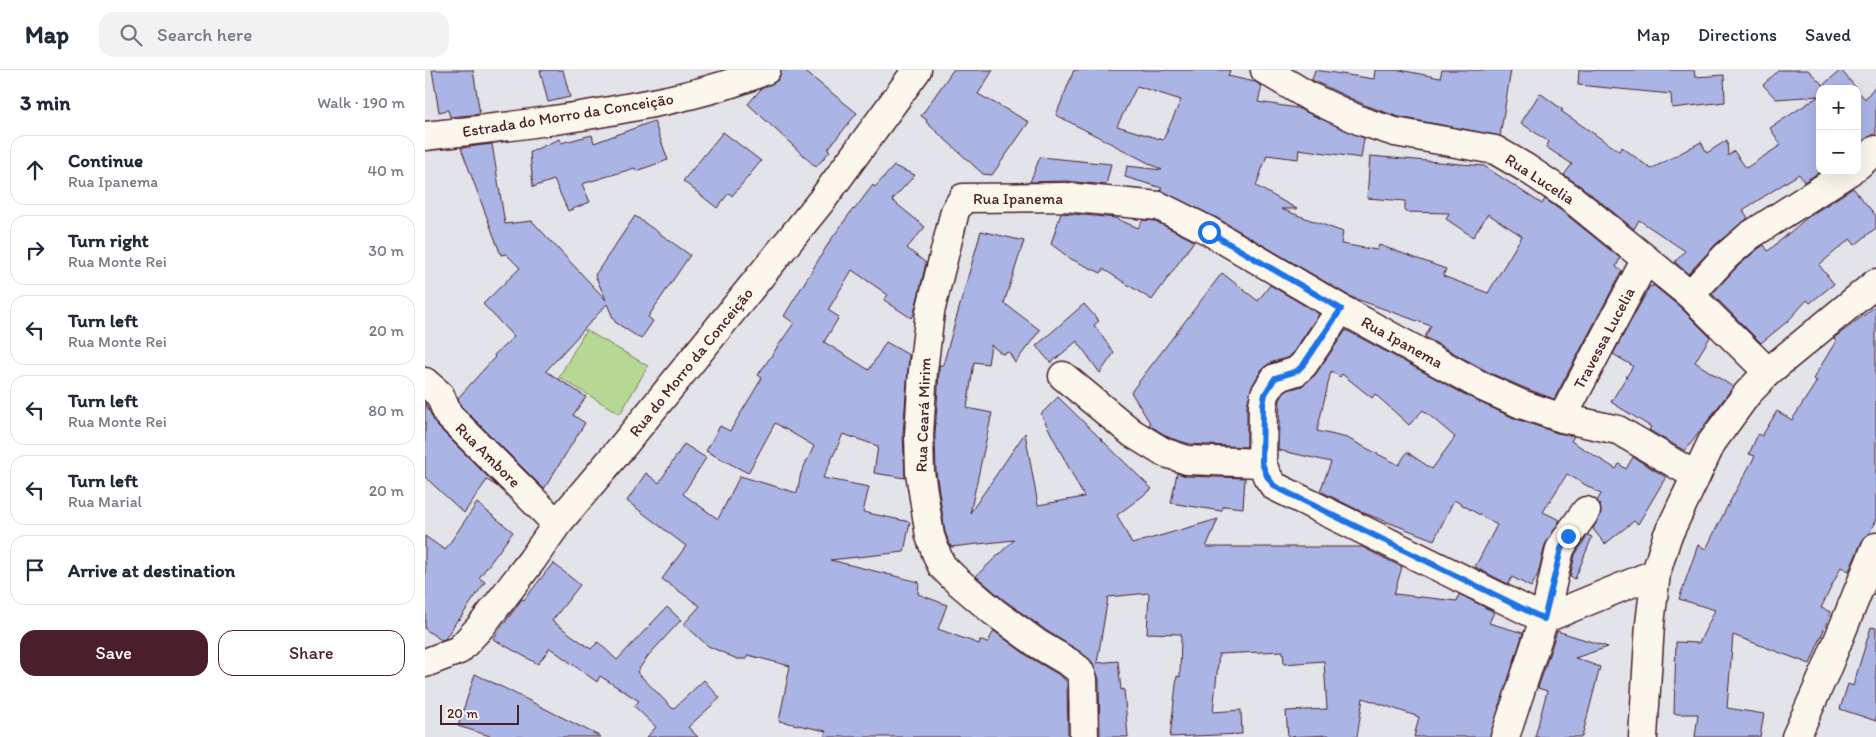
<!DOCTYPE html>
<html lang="en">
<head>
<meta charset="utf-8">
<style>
	body { margin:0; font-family:Itim,sans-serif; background:#f2f2f3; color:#1f2937 }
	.controls { position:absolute; right:15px; top:15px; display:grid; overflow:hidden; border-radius:10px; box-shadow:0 5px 20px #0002 }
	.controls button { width:45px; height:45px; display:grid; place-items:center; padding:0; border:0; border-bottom:1px solid #e0e1e3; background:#fff; color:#1f2937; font:25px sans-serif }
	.scale { position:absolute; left:15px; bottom:12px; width:79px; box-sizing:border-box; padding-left:5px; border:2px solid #4a1f2b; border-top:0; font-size:14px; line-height:18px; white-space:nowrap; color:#4a1f2b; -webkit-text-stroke:4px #fbf7ec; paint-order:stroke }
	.stop { position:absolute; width:15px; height:15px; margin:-11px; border:4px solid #1a73e8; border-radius:50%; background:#fff }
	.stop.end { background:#1a73e8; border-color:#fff; box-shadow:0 1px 5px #0008 }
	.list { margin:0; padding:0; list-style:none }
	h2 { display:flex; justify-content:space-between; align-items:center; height:65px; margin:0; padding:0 20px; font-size:21px }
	h2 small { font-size:16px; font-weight:400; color:#747a83 }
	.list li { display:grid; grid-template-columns:32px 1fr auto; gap:15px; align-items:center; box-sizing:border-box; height:70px; margin:0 10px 10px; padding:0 10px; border:1px solid #e0e1e3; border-radius:15px }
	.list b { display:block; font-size:19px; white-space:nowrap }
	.list p { margin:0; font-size:16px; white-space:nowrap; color:#747a83 }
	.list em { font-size:16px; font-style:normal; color:#747a83 }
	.actions { display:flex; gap:10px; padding:15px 20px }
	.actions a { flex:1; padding:11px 0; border:1px solid #4a1f2b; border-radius:15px; text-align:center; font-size:18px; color:#4a1f2b }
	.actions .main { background:#4a1f2b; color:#fff }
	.icon { flex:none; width:28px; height:28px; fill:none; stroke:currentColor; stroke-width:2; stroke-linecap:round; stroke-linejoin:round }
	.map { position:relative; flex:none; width:1451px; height:667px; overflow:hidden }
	header { display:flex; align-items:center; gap:30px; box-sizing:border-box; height:70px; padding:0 25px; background:#fff; border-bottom:1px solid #e0e1e3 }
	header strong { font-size:24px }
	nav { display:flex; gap:28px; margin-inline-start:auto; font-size:18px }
	.search { width:350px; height:45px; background:#f2f2f3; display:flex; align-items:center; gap:12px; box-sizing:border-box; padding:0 18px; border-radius:15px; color:#747a83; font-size:19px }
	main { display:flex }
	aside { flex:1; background:#fff }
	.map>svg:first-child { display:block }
	.green { fill:#b5d993; stroke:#807c5f }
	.building { fill:#aab5e5; stroke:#4a1f2b; fill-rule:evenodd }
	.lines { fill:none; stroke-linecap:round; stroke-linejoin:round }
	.minor-casing { stroke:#4a1f2b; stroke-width:31 }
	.tertiary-casing { stroke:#4a1f2b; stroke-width:31 }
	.secondary-casing { stroke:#4a1f2b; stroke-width:31 }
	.minor { stroke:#fbf7ec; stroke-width:28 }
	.tertiary { stroke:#fbf7ec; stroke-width:28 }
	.secondary { stroke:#fbf7ec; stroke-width:28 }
	.route { stroke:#1a73e8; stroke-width:6 }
	.labels { text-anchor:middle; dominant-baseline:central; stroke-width:4; stroke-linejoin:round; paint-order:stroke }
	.street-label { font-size:16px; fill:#4a1f2b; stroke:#fbf7ec }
</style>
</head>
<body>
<header>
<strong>Map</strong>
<div class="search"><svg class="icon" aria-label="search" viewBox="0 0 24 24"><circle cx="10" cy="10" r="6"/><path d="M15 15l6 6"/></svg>Search here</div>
<nav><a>Map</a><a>Directions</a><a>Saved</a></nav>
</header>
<main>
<aside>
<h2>3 min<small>Walk · 190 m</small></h2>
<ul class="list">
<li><svg class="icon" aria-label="ahead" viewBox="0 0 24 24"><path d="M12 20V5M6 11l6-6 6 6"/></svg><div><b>Continue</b><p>Rua Ipanema</p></div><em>40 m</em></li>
<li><svg class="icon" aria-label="right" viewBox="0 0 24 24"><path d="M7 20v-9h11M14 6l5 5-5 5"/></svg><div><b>Turn right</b><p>Rua Monte Rei</p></div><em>30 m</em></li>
<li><svg class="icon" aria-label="left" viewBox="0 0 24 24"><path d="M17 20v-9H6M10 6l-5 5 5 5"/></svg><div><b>Turn left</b><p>Rua Monte Rei</p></div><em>20 m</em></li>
<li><svg class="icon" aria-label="left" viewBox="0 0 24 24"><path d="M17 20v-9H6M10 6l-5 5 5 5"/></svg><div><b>Turn left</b><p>Rua Monte Rei</p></div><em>80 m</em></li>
<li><svg class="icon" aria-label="left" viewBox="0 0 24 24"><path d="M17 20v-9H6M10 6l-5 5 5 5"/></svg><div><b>Turn left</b><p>Rua Marial</p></div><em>20 m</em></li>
<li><svg class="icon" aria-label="arrive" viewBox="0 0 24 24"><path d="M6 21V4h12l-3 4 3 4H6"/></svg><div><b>Arrive at destination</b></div></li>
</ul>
<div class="actions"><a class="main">Save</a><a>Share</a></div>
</aside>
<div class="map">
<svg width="1451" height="667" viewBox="0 0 1451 667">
	<rect width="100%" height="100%" fill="#e3e3ea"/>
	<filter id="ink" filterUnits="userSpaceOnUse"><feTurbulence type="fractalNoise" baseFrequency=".02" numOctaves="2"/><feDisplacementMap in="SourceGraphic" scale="10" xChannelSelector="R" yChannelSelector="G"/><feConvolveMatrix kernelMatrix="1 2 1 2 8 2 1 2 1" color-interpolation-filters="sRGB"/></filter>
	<g filter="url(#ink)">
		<path class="green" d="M 161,260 L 223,296 L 195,344 L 134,307 Z"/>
		<path class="building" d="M 7,0 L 48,0 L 55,44 L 25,47 L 23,40 L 14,42 Z
			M 115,0 L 138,0 L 145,27 L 123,32 Z
			M 356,0 L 378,0 L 432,43 L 403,79 L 405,81 L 391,97 L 323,34 L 336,19 L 353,10 Z
			M 528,0 L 568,0 L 553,24 L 604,52 L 567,105 L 558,104 L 501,52 L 502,50 L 496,46 Z
			M 649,0 L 805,0 L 803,6 L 830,12 L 837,16 L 833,32 L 872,38 L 939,68 L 936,88 L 874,79 L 873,89 L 842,85 L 831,116 L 872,139 L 856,139 L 918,162 L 916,174 L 952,180 L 954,175 L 1021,199 L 1018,206 L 1063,223 L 1097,166 L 1063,144 L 1048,167 L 1021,149 L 1024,143 L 980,142 L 980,131 L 942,128 L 945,86 L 1059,96 L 1117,134 L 1120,129 L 1138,142 L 1195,188 L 1191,197 L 1197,201 L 1129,329 L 1102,319 L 1065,303 L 1000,267 L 1006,256 L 926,227 L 792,148 L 735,120 L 737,118 L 700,107 L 702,96 L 737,100 L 631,45 ZM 712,16 L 756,30 L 738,70 L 692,56 Z
			M 890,0 L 949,9 L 950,0 L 975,0 L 1015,8 L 1017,0 L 1086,0 L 1075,66 L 974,47 L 942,36 L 887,10 Z
			M 1154,0 L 1269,0 L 1270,7 L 1299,5 L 1300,32 L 1247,38 L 1246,24 L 1153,15 Z
			M 1354,0 L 1383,0 L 1398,15 L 1416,0 L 1432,19 L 1395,19 L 1396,101 L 1379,112 L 1374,104 L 1318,140 L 1323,148 L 1291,174 L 1263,204 L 1250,192 L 1260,181 L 1214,150 L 1209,159 L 1157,117 L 1139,105 L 1147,94 L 1121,77 L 1124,72 L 1096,53 L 1115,23 L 1138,40 L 1136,41 L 1194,81 L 1197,77 L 1226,99 L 1276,72 L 1282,83 L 1302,70 L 1303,86 L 1309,81 L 1321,98 L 1356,75 L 1345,58 L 1394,26 L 1351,29 L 1338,15 Z
			M 1451,15 L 1451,63 L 1432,75 L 1432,20 L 1440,29 Z
			M 229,51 L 243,90 L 211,101 L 210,98 L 157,114 L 165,132 L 143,141 L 129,110 L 108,117 L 105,82 L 134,69 L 136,73 L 167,65 L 169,73 Z
			M 298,62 L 336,91 L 307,126 L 304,123 L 292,138 L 258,111 Z
			M 67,74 L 80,154 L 107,151 L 181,230 L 170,205 L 210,146 L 265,185 L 223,247 L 228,251 L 216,269 L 190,252 L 182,234 L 121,301 L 161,327 L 148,345 L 160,353 L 119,419 L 36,336 L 33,328 L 70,287 L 69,285 L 89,267 L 58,234 L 95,198 L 81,184 L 76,185 L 36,78 Z
			M 615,87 L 686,94 L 681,115 L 641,111 L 605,112 Z
			M 469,96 L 490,105 L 467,130 L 500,157 L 482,178 L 501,193 L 489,244 L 486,248 L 459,230 L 463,225 L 427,200 L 403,240 L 414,247 L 399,272 L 444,300 L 461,272 L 484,285 L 478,364 L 480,408 L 449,403 L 453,376 L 418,364 L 398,408 L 444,417 L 438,442 L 485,452 L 479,482 L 405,490 L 494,512 L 493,524 L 522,535 L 513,559 L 554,574 L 555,570 L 562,573 L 569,561 L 604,587 L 636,606 L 642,612 L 643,667 L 399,667 L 401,661 L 354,651 L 365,596 L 323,585 L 321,589 L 312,589 L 283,576 L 259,554 L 275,536 L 237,509 L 261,476 L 202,431 L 221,403 L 234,413 L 259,374 L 281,388 L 258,424 L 293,449 L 315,406 L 372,423 L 376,403 L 389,376 L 350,353 L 323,403 L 281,381 L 295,356 L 305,361 L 337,308 L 333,305 L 369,253 L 359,246 L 405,171 L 428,139 L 429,140 L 448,115 L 450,117 Z
			M 1428,118 L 1451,146 L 1451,158 L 1430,175 L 1425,169 L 1394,195 L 1409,214 L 1385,233 L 1382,230 L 1363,251 L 1336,273 L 1287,224 L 1312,197 L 1333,179 L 1339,175 L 1343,181 L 1383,147 Z
			M 636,143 L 690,148 L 713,158 L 718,150 L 730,151 L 769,171 L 727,230 L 678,199 L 676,203 L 646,189 L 626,174 Z
			M 556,161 L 599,171 L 579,233 L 615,260 L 590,293 L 584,282 L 577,284 L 566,275 L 563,294 L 549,292 L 542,338 L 567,343 L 545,443 L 600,363 L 613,435 L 659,427 L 616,344 L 633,327 L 727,419 L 692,445 L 707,474 L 793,449 L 781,477 L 937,477 L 977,497 L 969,524 L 1032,531 L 1034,524 L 1069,542 L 1064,553 L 1098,563 L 1065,667 L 989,667 L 994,647 L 938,628 L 932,667 L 904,667 L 904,665 L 863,667 L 861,641 L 902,639 L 899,591 L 859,594 L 858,581 L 794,584 L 788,642 L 816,640 L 817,664 L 745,667 L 752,606 L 755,607 L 756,564 L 722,563 L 724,523 L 683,527 L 672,593 L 693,591 L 696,620 L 699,619 L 703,667 L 675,667 L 674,609 L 668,593 L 654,581 L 622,561 L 579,530 L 551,506 L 589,470 L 526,477 L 520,462 L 511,401 L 510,365 L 514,302 L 514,295 L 518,295 Z
			M 797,203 L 833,231 L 845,215 L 894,244 L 867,284 L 864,287 L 845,293 L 837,299 L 827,316 L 822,335 L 822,377 L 765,374 L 745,368 L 724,355 L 725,353 L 706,322 Z
			M 1228,215 L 1255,237 L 1285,267 L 1270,292 L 1308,317 L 1260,381 L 1224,360 L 1226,357 L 1186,332 L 1208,296 L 1188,284 L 1225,216 L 1227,217 Z
			M 659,234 L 674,251 L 669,255 L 689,283 L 675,303 L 652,271 L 626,293 L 611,276 Z
			M 1451,236 L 1451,449 L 1444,464 L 1437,471 L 1424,501 L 1416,497 L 1396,538 L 1406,542 L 1385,594 L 1308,565 L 1302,638 L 1339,644 L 1335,667 L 1270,667 L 1273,644 L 1249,644 L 1251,572 L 1274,573 L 1290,540 L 1254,529 L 1273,475 L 1281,479 L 1303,435 L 1330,386 L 1324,384 L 1333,364 L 1337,366 L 1352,341 L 1367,350 L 1392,311 L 1388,309 L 1411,271 L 1409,268 Z
			M 921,260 L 1052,331 L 1091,349 L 1132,363 L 1149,366 L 1146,371 L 1191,399 L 1194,394 L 1201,399 L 1208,387 L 1241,407 L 1213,454 L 1209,451 L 1180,474 L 1168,459 L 1176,443 L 1175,435 L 1172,431 L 1176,424 L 1142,404 L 1118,442 L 1135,450 L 1120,475 L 1113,504 L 1106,517 L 1087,507 L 1083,514 L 1050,497 L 1072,455 L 1029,430 L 1009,470 L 939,443 L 895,421 L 906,392 L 853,380 L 855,330 L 860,321 L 877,316 L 890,305 ZM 906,301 L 915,307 L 917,304 L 947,328 L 950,324 L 984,355 L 998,340 L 1030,367 L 1007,399 L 982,382 L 974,395 L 922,368 L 892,361 Z
			M 0,333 L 12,356 L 73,417 L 62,410 L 39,443 L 0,407 Z
			M 752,403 L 761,406 L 820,408 L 818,438 L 799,436 L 796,441 L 746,433 Z
			M 52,433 L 88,462 L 54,508 L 60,512 L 34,550 L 33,549 L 20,569 L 16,570 L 0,559 L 0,466 L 20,480 Z
			M 1163,465 L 1167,467 L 1150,509 L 1145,507 L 1150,485 Z
			M 128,493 L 155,515 L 127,551 L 166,579 L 173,572 L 192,590 L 242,537 L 256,550 L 223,586 L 212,602 L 248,639 L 279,610 L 295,628 L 263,657 L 273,667 L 222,667 L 231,657 L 209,636 L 214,631 L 175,606 L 172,612 L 125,578 L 113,594 L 68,569 L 97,529 L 99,530 Z
			M 1446,557 L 1451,558 L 1451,651 L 1415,639 L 1423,614 L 1428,616 Z
			M 1132,561 L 1183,577 L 1150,588 L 1175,597 L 1157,667 L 1110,667 L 1122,621 L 1113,618 Z
			M 50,604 L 81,619 L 176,667 L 68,667 L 33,656 Z"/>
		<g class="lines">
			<g class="minor-casing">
				<path id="minor" d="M 840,0 L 885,27 L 936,51 L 970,62 L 1070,80 L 1101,98 L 1147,129 L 1265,225 L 1343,302
					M 1432,96 L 1451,80
					M 1265,225 L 1301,186 L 1324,166 L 1425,101
					M 916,239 L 879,294 L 872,301 L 850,308 L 840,324 L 838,335 L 837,393 L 842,406 L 849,416 L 1119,549
					M 638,306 L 707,363 L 738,382 L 762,390 L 837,393
					M 0,312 L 15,325 L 23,345 L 132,454
					M 1137,348 L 1221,189
					M 1119,549 L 1231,503
					M 0,593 L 34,580 L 57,555 L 107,490 L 132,454 L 197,377 L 397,130 L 492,0
					M 659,667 L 658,609 L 654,600 L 645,593 L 613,574 L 569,542 L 529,508 L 517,496 L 513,488 L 505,466 L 495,402 L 494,365 L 498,301 L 505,242 L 530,141 L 538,128 L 640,127 L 734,136 L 784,161 L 916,239 L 1058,317 L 1096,334 L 1137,348 L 1193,360 L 1271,406
					M 1080,667 L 1119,549 L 1135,479 L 1143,466 L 1161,441"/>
			</g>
			<g class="tertiary-casing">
				<path id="tertiary" d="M 0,66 C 71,58 142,50 212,36 C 256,28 300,18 341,0
					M 1371,667 L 1401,600 L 1451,477"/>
			</g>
			<g class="secondary-casing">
				<path id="secondary" d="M 1218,667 L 1225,554 L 1231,503 L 1242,467 L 1287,372 L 1322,324 L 1343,302 L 1451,213"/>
			</g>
			<use href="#minor" class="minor"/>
			<use href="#tertiary" class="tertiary"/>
			<use href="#secondary" class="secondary"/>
		</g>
	</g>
	<g class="lines" filter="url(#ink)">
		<path class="route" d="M 784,162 L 916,239 L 879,294 L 872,301 L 850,308 L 840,324 L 838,335 L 837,393 L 842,406 L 849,416 L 1119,549 L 1136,479 L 1143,466"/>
	</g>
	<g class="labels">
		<g class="street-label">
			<text transform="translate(143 45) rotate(-9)">Estrada do Morro da Conceição</text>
			<text transform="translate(1115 109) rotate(33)">Rua Lucelia</text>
			<text x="593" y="128">Rua Ipanema</text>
			<text transform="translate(1179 268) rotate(-62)">Travessa Lucelia</text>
			<text transform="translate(977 272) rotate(29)">Rua Ipanema</text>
			<text transform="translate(266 292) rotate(-51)">Rua do Morro da Conceição</text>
			<text transform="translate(498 345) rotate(-88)">Rua Ceará Mirim</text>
			<text transform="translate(63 385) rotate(45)">Rua Ambore</text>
		</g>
	</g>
</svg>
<div class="controls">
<button>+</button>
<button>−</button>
</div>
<div class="scale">20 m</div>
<div class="stop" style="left:784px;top:162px"></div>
<div class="stop end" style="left:1143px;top:466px"></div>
</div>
</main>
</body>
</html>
